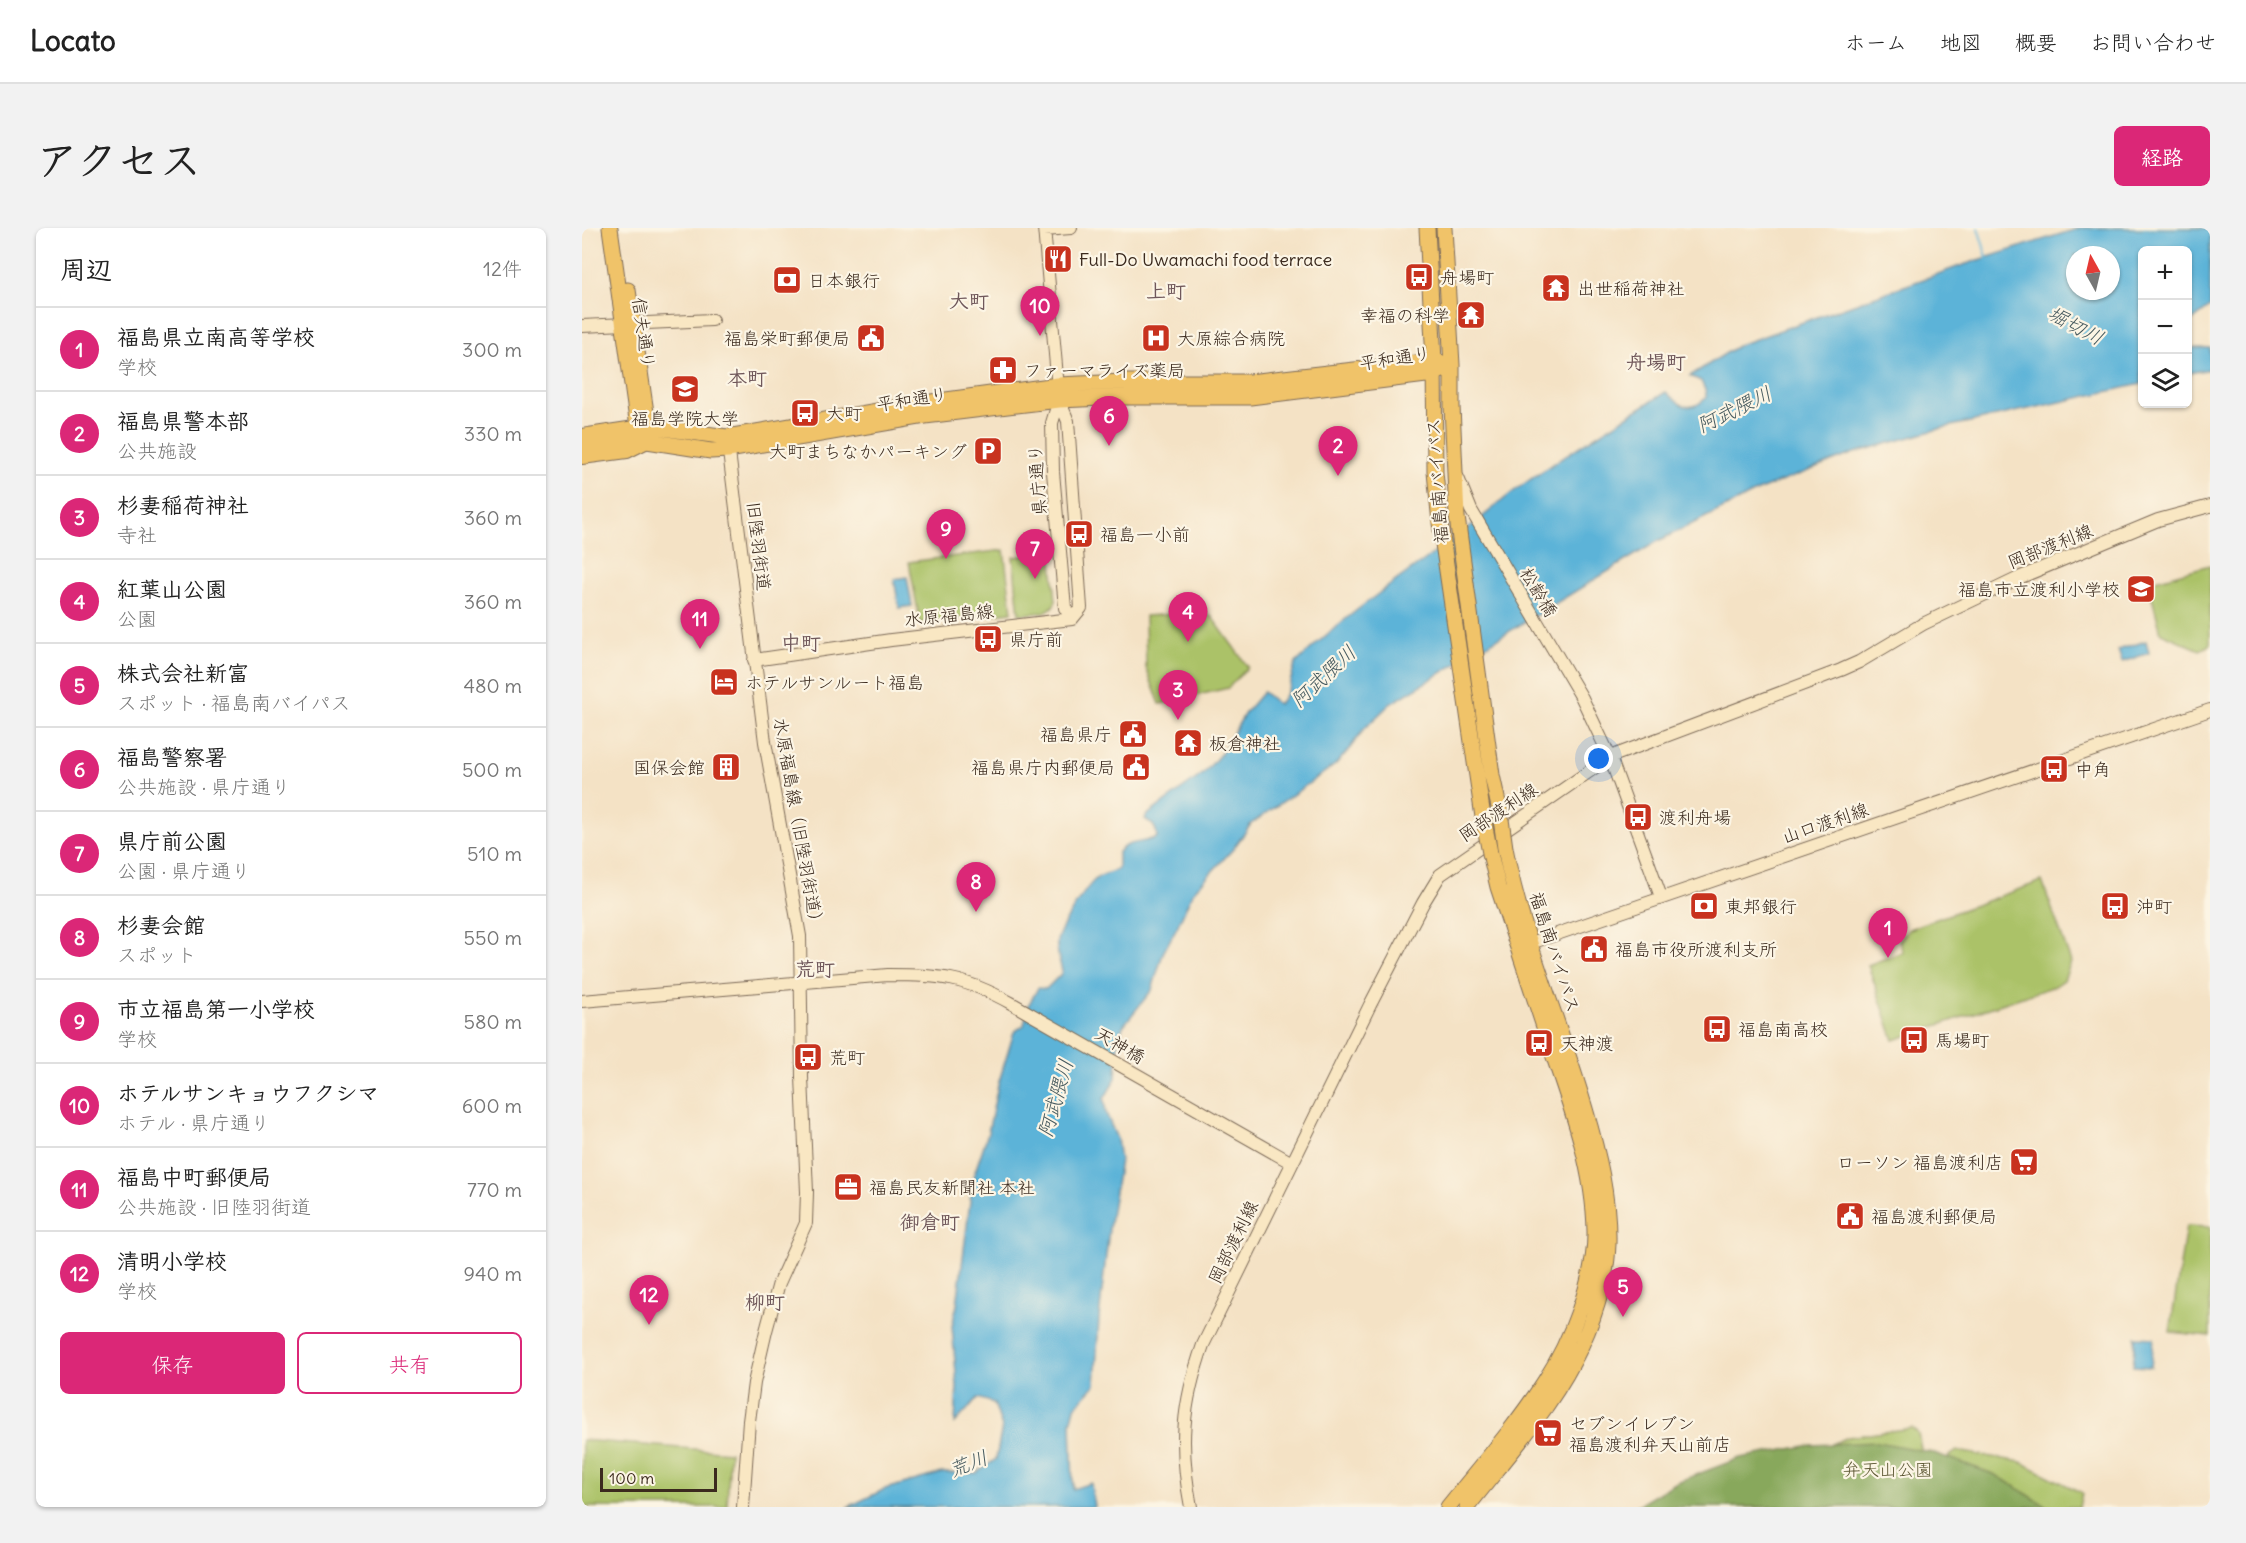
<!DOCTYPE html>
<html lang="ja">
<head>
<meta charset="utf-8">
<style>
	body { margin:0; font-family:Delius,"Klee One",sans-serif; background:#f2f2f2; color:#222 }
	.controls { position:absolute; right:18px; top:18px; display:grid; overflow:hidden; border-radius:9px; box-shadow:0 2px 4px #0004 }
	.controls button { width:54px; height:54px; display:grid; place-items:center; padding:0; border:0; border-bottom:2px solid #e0e0e0; background:#fff; color:#222; font:30px sans-serif }
	.compass { position:absolute; left:1484px; top:18px; width:54px; height:54px; border-radius:50%; background:#fff; box-shadow:0 2px 4px #0004; rotate:352deg }
	.scale { position:absolute; left:18px; bottom:15px; width:117px; box-sizing:border-box; padding-left:6px; border:3px solid #3b2a1e; border-top:0; font-size:16px; line-height:21px; white-space:nowrap; color:#3b2a1e; -webkit-text-stroke:4px #fcf5e5; paint-order:stroke }
	.you { position:absolute; left:1017px; top:531px; width:21px; height:21px; margin:-15px; border:4px solid #fff; border-radius:50%; background:#1a73e8; box-shadow:0 0 0 9px #1a73e833 }
	.badge { display:grid; place-items:center; width:39px; height:39px; border-radius:50%; background:#db2777; color:#fff; font-size:20px; font-weight:700 }
	.pin { position:absolute; translate:-50% -50px; filter:drop-shadow(0 2px 3px #0008) }
	.pin::after { content:''; position:absolute; top:32px; width:21px; height:18px; background:inherit; clip-path:polygon(0 0,100% 0,50% 100%) }
	.list { margin:0; padding:0; list-style:none }
	h2 { display:flex; justify-content:space-between; align-items:center; height:78px; margin:0; padding:0 24px; font-size:26px }
	h2 small { font-size:20px; font-weight:400; color:#767676 }
	.list li { display:grid; grid-template-columns:39px 1fr auto; gap:18px; align-items:center; box-sizing:border-box; height:84px; padding:0 24px; border-top:2px solid #e0e0e0 }
	.list b { display:block; font-size:22px; white-space:nowrap }
	.list p { margin:0; font-size:20px; white-space:nowrap; color:#767676 }
	.list em { font-size:20px; font-style:normal; color:#767676 }
	.actions { display:flex; gap:12px; padding:18px 24px }
	.actions a { flex:1; padding:14px 0; border:2px solid #db2777; border-radius:9px; text-align:center; font-size:21px; color:#db2777 }
	.actions .main { background:#db2777; color:#fff }
	.icon { flex:none; width:33px; height:33px; fill:none; stroke:currentColor; stroke-width:2; stroke-linecap:round; stroke-linejoin:round }
	.map { position:relative; flex:none; width:1628px; height:1279px; overflow:hidden; border-radius:9px }
	header { display:flex; align-items:center; gap:36px; box-sizing:border-box; height:84px; padding:0 30px; background:#fff; border-bottom:2px solid #e0e0e0 }
	header strong { font-size:28px }
	nav { display:flex; gap:33px; margin-inline-start:auto; font-size:21px }
	.intro { display:flex; align-items:center; justify-content:space-between; box-sizing:border-box; height:144px; padding:0 36px }
	h1 { margin:0; font-size:42px }
	.button { padding:15px 27px; border-radius:9px; background:#db2777; color:#fff; font-size:21px; font-weight:700 }
	main { display:flex; gap:36px; padding:0 36px }
	aside { flex:1; background:#fff; border-radius:9px; box-shadow:0 2px 4px #0004 }
	.map>svg:first-child { display:block }
	.green { fill:#abc267; stroke:#737642; stroke-width:1.5 }
	.forest { fill:#88a85c; stroke:#62693d; stroke-width:1.5 }
	.water { fill:#5bb3d8; stroke:#4b6e7b; stroke-width:1.5; fill-rule:evenodd }
	.lines { fill:none; stroke-linecap:round; stroke-linejoin:round }
	.stream { stroke:#5bb3d8; stroke-width:2 }
	.secondary-casing { stroke:#7c6a58; stroke-width:14 }
	.primary-casing { stroke:#7c6a58; stroke-width:16 }
	.highway-casing { stroke:#7c6a58; stroke-width:17 }
	.secondary { stroke:#f9e7c3; stroke-width:12 }
	.primary { stroke:#f0c369; stroke-width:14 }
	.highway { stroke:#f0c369; stroke-width:15 }
	.highway-bridge-casing { stroke:#7c6a58; stroke-width:17; stroke-linecap:butt }
	.highway-bridge { stroke:#f0c369; stroke-width:15 }
	.labels { text-anchor:middle; dominant-baseline:central; stroke-width:4.5; stroke-linejoin:round; paint-order:stroke }
	.poi-label { font-size:18px; fill:#3b2a1e; stroke:#fcf5e5; text-anchor:start }
	.street-label { font-size:18px; fill:#3b2a1e; stroke:#fcf5e5 }
	.park-label { font-size:18px; fill:#5d5834; stroke:#fcf5e5 }
	.neighbourhood-label { font-size:20px; font-weight:bold; fill:#70585b; stroke:#fcf5e5 }
	.water-label { font-size:20px; font-style:italic; fill:#465a5f; stroke:#fcf5e5 }
</style>
</head>
<body>
<header>
<strong>Locato</strong>
<nav><a>ホーム</a><a>地図</a><a>概要</a><a>お問い合わせ</a></nav>
</header>
<div class="intro"><h1>アクセス</h1><a class="button">経路</a></div>
<main>
<aside>
<h2>周辺<small>12件</small></h2>
<ul class="list">
<li><span class="badge">1</span><div><b>福島県立南高等学校</b><p>学校</p></div><em>300 m</em></li>
<li><span class="badge">2</span><div><b>福島県警本部</b><p>公共施設</p></div><em>330 m</em></li>
<li><span class="badge">3</span><div><b>杉妻稲荷神社</b><p>寺社</p></div><em>360 m</em></li>
<li><span class="badge">4</span><div><b>紅葉山公園</b><p>公園</p></div><em>360 m</em></li>
<li><span class="badge">5</span><div><b>株式会社新富</b><p>スポット · 福島南バイパス</p></div><em>480 m</em></li>
<li><span class="badge">6</span><div><b>福島警察署</b><p>公共施設 · 県庁通り</p></div><em>500 m</em></li>
<li><span class="badge">7</span><div><b>県庁前公園</b><p>公園 · 県庁通り</p></div><em>510 m</em></li>
<li><span class="badge">8</span><div><b>杉妻会館</b><p>スポット</p></div><em>550 m</em></li>
<li><span class="badge">9</span><div><b>市立福島第一小学校</b><p>学校</p></div><em>580 m</em></li>
<li><span class="badge">10</span><div><b>ホテルサンキョウフクシマ</b><p>ホテル · 県庁通り</p></div><em>600 m</em></li>
<li><span class="badge">11</span><div><b>福島中町郵便局</b><p>公共施設 · 旧陸羽街道</p></div><em>770 m</em></li>
<li><span class="badge">12</span><div><b>清明小学校</b><p>学校</p></div><em>940 m</em></li>
</ul>
<div class="actions"><a class="main">保存</a><a>共有</a></div>
</aside>
<div class="map">
<svg width="1628" height="1279" viewBox="0 0 1628 1279">
	<rect width="100%" height="100%" fill="#fcf5e5"/>
	<filter id="ink" filterUnits="userSpaceOnUse"><feTurbulence type="fractalNoise" baseFrequency=".0167" numOctaves="2"/><feDisplacementMap in="SourceGraphic" scale="12" xChannelSelector="R" yChannelSelector="G"/><feConvolveMatrix kernelMatrix="1 2 1 2 8 2 1 2 1" color-interpolation-filters="sRGB"/></filter>
	<filter id="wash" filterUnits="userSpaceOnUse"><feTurbulence type="fractalNoise" baseFrequency=".008" numOctaves="4" result="noise"/><feDisplacementMap in="SourceGraphic" scale="24" xChannelSelector="R" yChannelSelector="G"/><feGaussianBlur stdDeviation="1.35" result="paint"/><feColorMatrix in="noise" values="0 0 0 0 0 0 0 0 0 0 0 0 0 0 0 0 0 1.4 0 .05"/><feComposite in="paint" operator="in"/></filter>
	<g filter="url(#wash)">
		<rect width="100%" height="100%" fill="#f4e2c5"/>
		<path class="green" d="M 422,322 L 430,384 L 338,395 L 327,334 Z
			M 469,325 L 474,373 C 468,388 451,385 437,386 L 431,329 Z
			M 1628,337 L 1628,417 L 1618,422 L 1579,405 L 1566,354 Z
			M 620,384 L 630,389 L 666,439 L 646,460 L 578,476 L 564,440 L 563,388 Z
			M 1460,653 L 1489,734 L 1482,752 L 1473,758 L 1312,812 L 1286,737 L 1321,724 L 1317,713 L 1327,701 Z
			M 1604,998 L 1628,999 L 1628,1108 L 1588,1104 Z
			M 1330,1200 L 1336,1205 L 1340,1226 L 1363,1231 L 1375,1223 L 1439,1234 L 1500,1265 L 1497,1279 L 1108,1279 L 1266,1209 Z
			M 0,1212 L 148,1224 L 145,1279 L 0,1279 Z"/>
		<path class="forest" d="M 1296,1214 L 1352,1225 L 1414,1247 L 1466,1279 L 1053,1279 L 1095,1254 L 1158,1230 L 1229,1217 Z"/>
		<path class="water" d="M 1498,0 L 1628,0 L 1628,79 L 1606,96 L 1606,22 L 1560,22 L 1560,156 L 1360,200 L 1272,225 L 1180,261 L 1076,313 L 808,476 L 782,501 L 765,524 L 753,537 L 669,596 L 651,621 L 611,664 L 595,699 L 581,725 L 570,762 L 541,798 L 536,812 L 534,850 L 522,871 L 524,885 L 535,911 L 538,932 L 527,1001 L 517,1090 L 513,1157 L 493,1179 L 489,1195 L 491,1261 L 509,1255 L 512,1279 L 266,1279 L 303,1261 L 360,1245 L 394,1245 L 414,1231 L 420,1199 L 412,1175 L 396,1170 L 373,1195 L 375,1158 L 370,1098 L 375,1077 L 391,950 L 406,905 L 416,857 L 432,804 L 442,797 L 447,776 L 456,760 L 464,761 L 478,747 L 480,743 C 478,734 474,723 475,714 C 476,702 505,657 515,650 C 522,645 530,645 536,640 L 536,624 C 546,612 562,616 575,609 C 575,600 571,595 563,591 L 564,588 L 622,545 L 641,523 L 663,485 L 681,464 L 696,476 C 708,466 708,449 714,435 C 769,381 828,344 889,298 C 906,285 922,270 939,258 C 986,225 1035,194 1084,164 C 1097,177 1108,186 1124,170 L 1124,164 L 1119,153 L 1108,148 L 1157,117 L 1381,37 ZM 1493,27 L 1529,27 L 1529,63 L 1493,63 Z
			M 1606,120 L 1628,120 L 1628,141 L 1606,145 Z
			M 325,349 L 330,378 L 317,380 L 312,351 Z
			M 1564,413 L 1567,425 L 1540,434 L 1536,422 Z
			M 1554,1109 L 1572,1110 L 1569,1139 L 1551,1138 Z"/>
		<g class="lines">
			<path class="stream" d="M 1396,0 L 1406,32"/>
		</g>
	</g>
	<g filter="url(#ink)">
		<g class="lines">
			<g class="secondary-casing">
				<path id="secondary" d="M 462,0 L 477,172 L 470,195 L 471,244 L 483,380 L 490,391
					M 462,2 L 489,0
					M 0,98 L 130,92
					M 477,172 L 486,193 L 499,380 L 490,391
					M 146,216 L 183,514 L 218,708 L 220,849 L 225,964 L 224,995 L 197,1055 L 184,1103 L 172,1155 L 167,1193 L 161,1279
					M 876,250 L 889,282 L 1000,470 L 1028,529 L 1079,669
					M 172,432 L 309,412 L 490,391
					M 940,718 L 1628,482
					M 0,773 L 306,747 C 359,747 382,749 429,775 L 710,935
					M 609,1279 C 597,1217 600,1177 621,1117 L 788,777 L 841,675 L 858,647 L 1028,529 L 1259,442 L 1277,434 L 1341,396 L 1439,349 L 1576,292 L 1628,278"/>
			</g>
			<g class="primary-casing">
				<path id="primary" d="M 0,208 L 66,198
					M 0,218 L 44,212 L 63,213
					M 0,229 L 45,223 L 65,213"/>
			</g>
			<g class="highway-casing">
				<path id="highway" d="M 28,0 L 56,199 L 65,213
					M 845,0 L 852,133 L 853,244 L 858,295 L 901,589
					M 862,0 L 870,137 L 870,178 L 875,289 L 910,547 L 918,584
					M 46,62 L 66,198 L 65,207
					M 66,198 L 145,209 L 342,175 L 476,157 L 542,154 L 667,154 L 852,133 L 870,137
					M 65,213 L 129,223 L 146,222 L 343,188 L 477,172 L 544,169 L 668,169 L 852,146 L 870,137
					M 866,1279 C 899,1238 935,1197 963,1153 C 988,1115 1014,1049 1013,1003 C 1012,941 990,881 970,823 C 952,768 934,713 916,659 L 908,625
					M 885,1279 C 922,1232 964,1186 992,1132 C 1010,1098 1025,1054 1026,1015 C 1027,969 1016,925 1003,881 C 978,794 940,710 923,620"/>
			</g>
			<use href="#secondary" class="secondary"/>
			<use href="#primary" class="primary"/>
			<use href="#highway" class="highway"/>
			<g class="highway-bridge-casing">
				<path id="highway-bridge" d="M 918,584 L 923,620
					M 901,589 L 908,625"/>
			</g>
			<use href="#highway-bridge" class="highway-bridge"/>
		</g>
	</g>
	<defs>
		<g id="restaurant-square" transform="scale(1.5)"><rect x="-9" y="-9" width="18" height="18" rx="4" fill="#c8321e" stroke="#fcf5e5"/><path d="M-5-6h1v4h1v-4h1v4h1v-4h1v5L-1.5 .5V6h-2V.5L-5-1ZM5-6V6H3V1.5H1.5Q1.5-4 5-6Z" fill="#fff"/></g>
		<g id="bus-square" transform="scale(1.5)"><rect x="-9" y="-9" width="18" height="18" rx="4" fill="#c8321e" stroke="#fcf5e5"/><path d="M-5-6H5V4H4V6H2V4H-2V6H-4V4H-5ZM-3.5-4V0h7V-4ZM-3.5 1.2v1.5H-2V1.2ZM2 1.2v1.5H3.5V1.2Z" fill="#fff"/></g>
		<g id="bank-square" transform="scale(1.5)"><rect x="-9" y="-9" width="18" height="18" rx="4" fill="#c8321e" stroke="#fcf5e5"/><path d="M-6-4H6V4H-6ZM0-2.3a2.3 2.3 0 1 0 0 4.6a2.3 2.3 0 1 0 0-4.6Z" fill="#fff"/></g>
		<g id="temple-square" transform="scale(1.5)"><rect x="-9" y="-9" width="18" height="18" rx="4" fill="#c8321e" stroke="#fcf5e5"/><path d="M0-6L5-2H3V0L6.5 2.5H4V6H1.5V3h-3V6H-4V2.5H-6.5L-3 0V-2H-5Z" fill="#fff"/></g>
		<g id="civic-square" transform="scale(1.5)"><rect x="-9" y="-9" width="18" height="18" rx="4" fill="#c8321e" stroke="#fcf5e5"/><path d="M-.6-6.5H3V-4.5H.6V-3L4-1V1h2V6H-6V1h2V-1L-.6-3ZM-1.2 2.5V6h2.4V2.5Z" fill="#fff"/></g>
		<g id="hospital-square" transform="scale(1.5)"><rect x="-9" y="-9" width="18" height="18" rx="4" fill="#c8321e" stroke="#fcf5e5"/><path d="M-5-5h3v3.5h4V-5h3V5h-3V1.5h-4V5h-3Z" fill="#fff"/></g>
		<g id="pharmacy-square" transform="scale(1.5)"><rect x="-9" y="-9" width="18" height="18" rx="4" fill="#c8321e" stroke="#fcf5e5"/><path d="M-2-6h4v4h4v4h-4v4h-4v-4h-4v-4h4Z" fill="#fff"/></g>
		<g id="university-square" transform="scale(1.5)"><rect x="-9" y="-9" width="18" height="18" rx="4" fill="#c8321e" stroke="#fcf5e5"/><path d="M0-5L7-2L0 1L-7-2ZM-4 1L0 2.5L4 1V4Q0 6-4 4Z" fill="#fff"/></g>
		<g id="parking-square" transform="scale(1.5)"><rect x="-9" y="-9" width="18" height="18" rx="4" fill="#c8321e" stroke="#fcf5e5"/><path d="M-3.5-5.5H1a3.5 3.5 0 0 1 0 7H-1V5.5H-3.5ZM-1-3.4V-.6H.8a1.4 1.4 0 0 0 0-2.8Z" fill="#fff"/></g>
		<g id="school-square" transform="scale(1.5)"><rect x="-9" y="-9" width="18" height="18" rx="4" fill="#c8321e" stroke="#fcf5e5"/><path d="M0-5L7-2L0 1L-7-2ZM-4 1L0 2.5L4 1V4Q0 6-4 4Z" fill="#fff"/></g>
		<g id="hotel-square" transform="scale(1.5)"><rect x="-9" y="-9" width="18" height="18" rx="4" fill="#c8321e" stroke="#fcf5e5"/><path d="M-6-4.5h1.5V1H6V5H4.5V3h-9V5H-6ZM-4 0a1.8 1.8 0 1 1 3.6 0ZM.5 0V-2.5h3Q6-2.5 6 0Z" fill="#fff"/></g>
		<g id="building-square" transform="scale(1.5)"><rect x="-9" y="-9" width="18" height="18" rx="4" fill="#c8321e" stroke="#fcf5e5"/><path d="M-4-6H4V6H1V3H-1V6H-4ZM-2.5-4.3h1.7v1.8h-1.7ZM.8-4.3h1.7v1.8H.8ZM-2.5-1h1.7V.8h-1.7ZM.8-1h1.7V.8H.8Z" fill="#fff"/></g>
		<g id="supermarket-square" transform="scale(1.5)"><rect x="-9" y="-9" width="18" height="18" rx="4" fill="#c8321e" stroke="#fcf5e5"/><path d="M-6-5.5h2.5l.6 2H6L4.5 2H-2.5L-4.4-4H-6ZM-1.5 3.2a1.3 1.3 0 1 0 .1 0ZM3 3.2a1.3 1.3 0 1 0 .1 0Z" fill="#fff"/></g>
		<g id="office-square" transform="scale(1.5)"><rect x="-9" y="-9" width="18" height="18" rx="4" fill="#c8321e" stroke="#fcf5e5"/><path d="M-6-3h4V-5.5h4V-3h4V5H-6ZM-1-4.5V-3h2v-1.5ZM-6 0V1H6V0Z" fill="#fff"/></g>
	</defs>
	<g fill-rule="evenodd">
		<use href="#restaurant-square" x="476" y="31"/>
		<use href="#bus-square" x="837" y="49"/>
		<use href="#bank-square" x="205" y="52"/>
		<use href="#temple-square" x="974" y="60"/>
		<use href="#temple-square" x="889" y="87"/>
		<use href="#civic-square" x="289" y="110"/>
		<use href="#hospital-square" x="574" y="110"/>
		<use href="#pharmacy-square" x="421" y="142"/>
		<use href="#university-square" x="103" y="161"/>
		<use href="#bus-square" x="223" y="185"/>
		<use href="#parking-square" x="406" y="223"/>
		<use href="#bus-square" x="497" y="306"/>
		<use href="#school-square" x="1559" y="361"/>
		<use href="#bus-square" x="406" y="411"/>
		<use href="#hotel-square" x="142" y="454"/>
		<use href="#civic-square" x="551" y="506"/>
		<use href="#temple-square" x="606" y="515"/>
		<use href="#building-square" x="144" y="539"/>
		<use href="#civic-square" x="554" y="539"/>
		<use href="#bus-square" x="1472" y="541"/>
		<use href="#bus-square" x="1056" y="589"/>
		<use href="#bank-square" x="1122" y="678"/>
		<use href="#bus-square" x="1533" y="678"/>
		<use href="#civic-square" x="1012" y="721"/>
		<use href="#bus-square" x="1135" y="801"/>
		<use href="#bus-square" x="1332" y="812"/>
		<use href="#bus-square" x="957" y="815"/>
		<use href="#bus-square" x="226" y="829"/>
		<use href="#supermarket-square" x="1442" y="934"/>
		<use href="#office-square" x="266" y="959"/>
		<use href="#civic-square" x="1268" y="988"/>
		<use href="#supermarket-square" x="966" y="1205"/>
	</g>
	<g class="labels">
		<g class="poi-label">
			<text x="497" y="31">Full-Do Uwamachi food terrace</text>
			<text x="858" y="49">舟場町</text>
			<text x="226" y="52">日本銀行</text>
			<text x="995" y="60">出世稲荷神社</text>
			<text x="868" y="87" text-anchor="end">幸福の科学</text>
			<text x="268" y="110" text-anchor="end">福島栄町郵便局</text>
			<text x="595" y="110">大原綜合病院</text>
			<text x="442" y="142">ファーマライズ薬局</text>
			<text x="244" y="185">大町</text>
			<text x="103" y="190" text-anchor="middle">福島学院大学</text>
			<text x="385" y="223" text-anchor="end">大町まちなかパーキング</text>
			<text x="518" y="306">福島一小前</text>
			<text x="1538" y="361" text-anchor="end">福島市立渡利小学校</text>
			<text x="427" y="411">県庁前</text>
			<text x="163" y="454">ホテルサンルート福島</text>
			<text x="530" y="506" text-anchor="end">福島県庁</text>
			<text x="627" y="515">板倉神社</text>
			<text x="123" y="539" text-anchor="end">国保会館</text>
			<text x="533" y="539" text-anchor="end">福島県庁内郵便局</text>
			<text x="1493" y="541">中角</text>
			<text x="1077" y="589">渡利舟場</text>
			<text x="1143" y="678">東邦銀行</text>
			<text x="1554" y="678">沖町</text>
			<text x="1033" y="721">福島市役所渡利支所</text>
			<text x="1156" y="801">福島南高校</text>
			<text x="1353" y="812">馬場町</text>
			<text x="978" y="815">天神渡</text>
			<text x="247" y="829">荒町</text>
			<text x="1421" y="934" text-anchor="end">ローソン 福島渡利店</text>
			<text x="287" y="959">福島民友新聞社 本社</text>
			<text x="1289" y="988">福島渡利郵便局</text>
			<text x="987" y="1195">セブンイレブン<tspan x="987" dy="21">福島渡利弁天山前店</tspan></text>
		</g>
		<g class="street-label">
			<text transform="translate(62 105) rotate(82)">信夫通り</text>
			<text transform="translate(813 130) rotate(-9)">平和通り</text>
			<text transform="translate(330 171) rotate(-9)">平和通り</text>
			<text transform="translate(455 252) rotate(-94)">県庁通り</text>
			<text transform="translate(855 253) rotate(-94)">福島南バイパス</text>
			<text transform="translate(177 318) rotate(83)">旧陸羽街道</text>
			<text transform="translate(1468 318) rotate(-22)">岡部渡利線</text>
			<text transform="translate(957 364) rotate(59)">松齢橋</text>
			<text transform="translate(367 387) rotate(-6)">水原福島線</text>
			<text transform="translate(916 584) rotate(-34)">岡部渡利線</text>
			<text transform="translate(1243 595) rotate(-19)">山口渡利線</text>
			<text transform="translate(217 596) rotate(80)">水原福島線（旧陸羽街道）</text>
			<text transform="translate(973 724) rotate(72)">福島南バイパス</text>
			<text transform="translate(538 817) rotate(30)">天神橋</text>
			<text transform="translate(651 1014) rotate(-64)">岡部渡利線</text>
		</g>
		<g class="park-label">
			<text x="1306" y="1241">弁天山公園</text>
		</g>
		<g class="neighbourhood-label">
			<text x="584" y="62">上町</text>
			<text x="387" y="72">大町</text>
			<text x="1074" y="133">舟場町</text>
			<text x="165" y="149">本町</text>
			<text x="219" y="414">中町</text>
			<text x="233" y="740">荒町</text>
			<text x="348" y="993">御倉町</text>
			<text x="183" y="1073">柳町</text>
		</g>
		<g class="water-label">
			<text transform="translate(1494 97) rotate(28)">堀切川</text>
			<text transform="translate(1152 181) rotate(-26)">阿武隈川</text>
			<text transform="translate(741 448) rotate(-43)">阿武隈川</text>
			<text transform="translate(473 870) rotate(-74)">阿武隈川</text>
			<text transform="translate(386 1235) rotate(-21)">荒川</text>
		</g>
	</g>
</svg>
<div class="controls">
<button>+</button>
<button>−</button>
<button><svg class="icon" aria-label="layers" viewBox="0 0 24 24"><path d="M12 4l9 5-9 5-9-5zM3 14l9 5 9-5"/></svg></button>
</div>
<svg class="compass" viewBox="-18 -18 36 36"><path d="M0-13l5 13h-10z" fill="#e53935"/><path d="M0 13l5-13h-10z" fill="#767676"/></svg>
<div class="scale">100 m</div>
<div class="you"></div>
<div class="pin badge" style="left:1306px;top:730px">1</div>
<div class="pin badge" style="left:756px;top:248px">2</div>
<div class="pin badge" style="left:596px;top:492px">3</div>
<div class="pin badge" style="left:606px;top:414px">4</div>
<div class="pin badge" style="left:1041px;top:1089px">5</div>
<div class="pin badge" style="left:527px;top:218px">6</div>
<div class="pin badge" style="left:453px;top:351px">7</div>
<div class="pin badge" style="left:394px;top:684px">8</div>
<div class="pin badge" style="left:364px;top:331px">9</div>
<div class="pin badge" style="left:458px;top:108px">10</div>
<div class="pin badge" style="left:118px;top:421px">11</div>
<div class="pin badge" style="left:67px;top:1097px">12</div>
</div>
</main>
</body>
</html>
